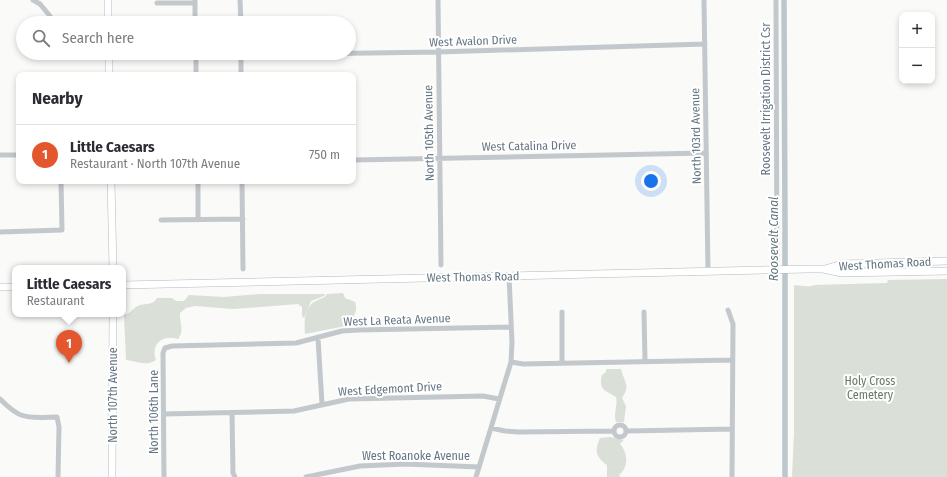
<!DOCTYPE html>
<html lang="en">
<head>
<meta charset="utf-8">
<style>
	body { margin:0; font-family:"Fira Sans Condensed",sans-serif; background:#f2f2f3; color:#2b2b33 }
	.controls { position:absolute; right:12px; top:12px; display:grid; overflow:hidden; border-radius:8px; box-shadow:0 2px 6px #0003 }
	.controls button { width:36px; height:36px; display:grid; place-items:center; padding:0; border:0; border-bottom:1px solid #e1e1e2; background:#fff; color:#2b2b33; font:20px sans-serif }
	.you { position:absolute; left:651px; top:181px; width:14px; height:14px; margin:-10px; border:3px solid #fff; border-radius:50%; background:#1a73e8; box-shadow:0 0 0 6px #1a73e833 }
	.badge { display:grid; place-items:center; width:26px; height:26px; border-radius:50%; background:#e4572e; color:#fff; font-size:13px; font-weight:700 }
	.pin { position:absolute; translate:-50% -33px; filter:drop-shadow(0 1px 2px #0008) }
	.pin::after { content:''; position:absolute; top:21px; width:14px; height:12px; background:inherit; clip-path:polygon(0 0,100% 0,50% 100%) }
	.popup { position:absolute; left:12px; top:265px; width:114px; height:52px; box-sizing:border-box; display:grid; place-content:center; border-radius:8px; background:#fff; filter:drop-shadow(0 1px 3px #0005); font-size:13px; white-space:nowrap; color:#7c7c81 }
	.popup b { font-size:15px; color:#2b2b33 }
	.popup::after { content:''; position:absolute; left:50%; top:100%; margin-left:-8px; border:8px solid transparent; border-top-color:#fff }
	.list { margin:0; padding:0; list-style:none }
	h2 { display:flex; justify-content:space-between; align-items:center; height:52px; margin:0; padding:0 16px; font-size:17px }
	h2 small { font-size:13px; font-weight:400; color:#7c7c81 }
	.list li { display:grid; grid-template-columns:26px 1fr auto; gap:12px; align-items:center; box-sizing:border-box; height:60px; padding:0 16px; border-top:1px solid #e1e1e2 }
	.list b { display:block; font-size:15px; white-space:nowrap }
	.list p { margin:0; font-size:13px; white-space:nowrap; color:#7c7c81 }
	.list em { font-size:13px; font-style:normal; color:#7c7c81 }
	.icon { flex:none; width:22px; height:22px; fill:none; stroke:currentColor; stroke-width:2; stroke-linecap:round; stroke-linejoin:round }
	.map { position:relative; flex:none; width:947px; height:477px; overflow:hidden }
	.search { position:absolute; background:#fff; box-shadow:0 2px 6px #0003; left:16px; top:16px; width:340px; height:44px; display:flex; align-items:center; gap:10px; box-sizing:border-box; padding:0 14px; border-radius:22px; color:#7c7c81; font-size:15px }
	.panel { position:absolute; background:#fff; box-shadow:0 2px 6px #0003; left:16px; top:72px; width:340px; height:112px; border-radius:8px }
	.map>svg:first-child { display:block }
	.green { fill:#dadfd7 }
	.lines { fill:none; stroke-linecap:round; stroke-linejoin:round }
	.canal { stroke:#bbc7cb; stroke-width:5.5 }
	.secondary-casing { stroke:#b3babf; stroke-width:8 }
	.street { stroke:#c3c8cc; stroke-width:5 }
	.secondary { stroke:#fff; stroke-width:7 }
	.labels { text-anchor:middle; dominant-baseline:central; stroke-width:4; stroke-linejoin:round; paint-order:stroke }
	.street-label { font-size:12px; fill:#657683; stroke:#fff }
	.park-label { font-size:12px; fill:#687a64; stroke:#fff }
	.water-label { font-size:13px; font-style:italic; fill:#60757c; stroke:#fff }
</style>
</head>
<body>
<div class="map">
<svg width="947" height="477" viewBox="0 0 947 477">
	<rect width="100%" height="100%" fill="#fafaf8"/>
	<path class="green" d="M 947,279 L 947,477 L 792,477 L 794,432 L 794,285 C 800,285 809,288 814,285 L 887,283 L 888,280 Z
		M 343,293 L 345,298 L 355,302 C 357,307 356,311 354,316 L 349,316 L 351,325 L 305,334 C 304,323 304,306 316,301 C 321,298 324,299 327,294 Z
		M 260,294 L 325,294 L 324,296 L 311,301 L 304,318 L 302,316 L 302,307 L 298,304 L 233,309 L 195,306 L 186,308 L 180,313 C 179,323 185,330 178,339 C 163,334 150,344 156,360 C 146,367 137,361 126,360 L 124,315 C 130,314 131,310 136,307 C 143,302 152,307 157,298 L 172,298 L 176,301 L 184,301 L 189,295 L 224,297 Z
		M 606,369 L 621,369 C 624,382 631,385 622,398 L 626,406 L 624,422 L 616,422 C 613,414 618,406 616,397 C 606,390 598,391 602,375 L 606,372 Z
		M 610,437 L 624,440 L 620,444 C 628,453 629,467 619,475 L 620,477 L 607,477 L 607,465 C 596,457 594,451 600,438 Z"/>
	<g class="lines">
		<path class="canal" d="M 784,0 L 785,227 L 785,477"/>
		<g class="secondary-casing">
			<path id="secondary" d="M 108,0 L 108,23
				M 109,53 L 109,75
				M 111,181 L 113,268
				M 825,269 L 842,264 L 947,261
				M 123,285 L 808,269 L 823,269 L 842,273 L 947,271
				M 0,287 L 15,287
				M 112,477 L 113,314"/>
		</g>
		<path class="street" d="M 33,0 L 40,4 L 50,16
			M 195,0 L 195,23
			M 240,0 L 241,23
			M 438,0 L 441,265
			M 704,0 L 708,272
			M 776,0 L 777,270
			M 157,3 L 195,3
			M 196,53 L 196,75
			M 241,53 L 241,75
			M 241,55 L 438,52 L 705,44
			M 0,155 L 19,155
			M 353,160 L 706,153
			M 198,181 L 198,220
			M 242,181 L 243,269
			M 161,220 L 243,219
			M 0,232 L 62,230 L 61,181
			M 728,310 L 733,324 L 732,477
			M 562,312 L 562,363
			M 644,312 L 645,361
			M 318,338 L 322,404
			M 511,362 L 523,364 L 732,360
			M 0,399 C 6,405 13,412 21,415 C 31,419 46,417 57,417 L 59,427 L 58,477
			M 232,413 L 233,473 L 235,477
			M 164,414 L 294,411 L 349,399 L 483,396 L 499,399
			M614 431a6 6 0 1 1 12 0a6 6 0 1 1-12 0Z
			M 491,428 L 505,431 L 519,432 L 614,431
			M 627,431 L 732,429
			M 164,477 L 163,353 L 165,348 L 172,346 L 296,343 L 342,331 L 358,330 L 511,327
			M 306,477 L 360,466 L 405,464 L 479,467
			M 476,477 L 511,362 L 512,342 L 509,276"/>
		<use href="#secondary" class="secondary"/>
	</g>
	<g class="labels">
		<g class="street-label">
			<text transform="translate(473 41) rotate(-2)">West Avalon Drive</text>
			<text transform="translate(766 99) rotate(-90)">Roosevelt Irrigation District Csr</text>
			<text transform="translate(429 133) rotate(-91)">North 105th Avenue</text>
			<text transform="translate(696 136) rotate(-91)">North 103rd Avenue</text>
			<text transform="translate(529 146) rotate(-1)">West Catalina Drive</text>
			<text transform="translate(885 264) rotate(-3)">West Thomas Road</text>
			<text transform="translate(473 277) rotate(-1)">West Thomas Road</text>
			<text transform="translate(397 320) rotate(-2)">West La Reata Avenue</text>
			<text transform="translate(390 389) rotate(-3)">West Edgemont Drive</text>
			<text transform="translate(113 395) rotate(-90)">North 107th Avenue</text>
			<text transform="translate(154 412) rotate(-90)">North 106th Lane</text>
			<text x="416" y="456">West Roanoke Avenue</text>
		</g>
		<g class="park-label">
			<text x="870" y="381">Holy Cross<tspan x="870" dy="14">Cemetery</tspan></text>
		</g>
		<g class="water-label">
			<text transform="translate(773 239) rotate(-90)">Roosevelt Canal</text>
		</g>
	</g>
</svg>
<div class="controls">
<button>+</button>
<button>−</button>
</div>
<div class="you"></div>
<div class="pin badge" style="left:69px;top:363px">1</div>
<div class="popup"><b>Little Caesars</b>Restaurant</div>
<div class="search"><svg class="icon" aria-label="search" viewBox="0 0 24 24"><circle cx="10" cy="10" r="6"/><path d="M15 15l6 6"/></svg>Search here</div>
<section class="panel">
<h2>Nearby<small></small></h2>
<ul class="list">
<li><span class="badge">1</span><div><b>Little Caesars</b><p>Restaurant · North 107th Avenue</p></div><em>750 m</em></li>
</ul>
</section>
</div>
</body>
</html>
